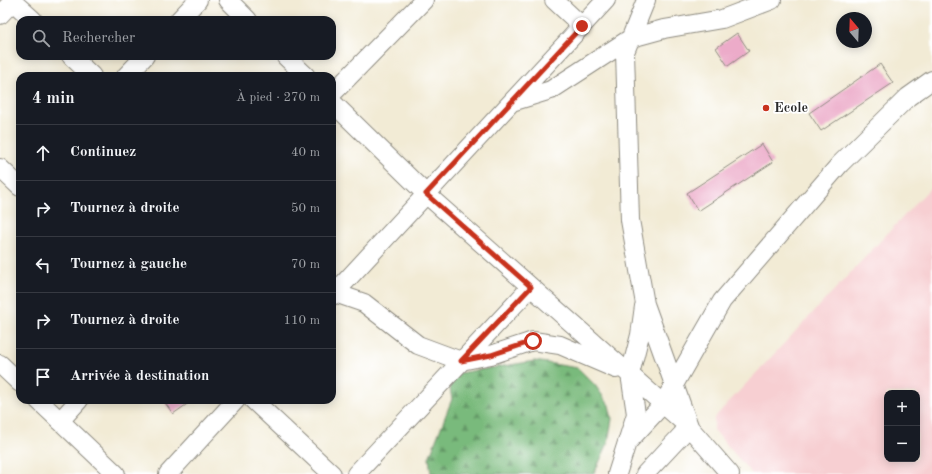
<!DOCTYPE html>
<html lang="fr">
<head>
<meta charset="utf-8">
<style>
	body { margin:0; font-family:"Old Standard TT",serif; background:#242831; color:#f1f3f6 }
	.controls { position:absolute; right:12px; bottom:12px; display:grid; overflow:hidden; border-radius:8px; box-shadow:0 2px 10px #0003 }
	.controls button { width:36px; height:36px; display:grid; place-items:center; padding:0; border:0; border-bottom:1px solid #363941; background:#171b24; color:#f1f3f6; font:20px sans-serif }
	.compass { position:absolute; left:836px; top:12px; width:36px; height:36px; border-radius:50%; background:#171b24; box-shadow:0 2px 10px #0003; rotate:341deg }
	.stop { position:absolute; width:12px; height:12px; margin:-9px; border:3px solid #c8321e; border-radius:50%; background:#fff }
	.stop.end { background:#c8321e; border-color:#fff; box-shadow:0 1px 4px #0008 }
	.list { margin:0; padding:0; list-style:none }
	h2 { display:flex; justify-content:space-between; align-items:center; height:52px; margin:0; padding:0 16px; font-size:17px }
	h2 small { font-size:13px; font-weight:400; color:#9ea1a6 }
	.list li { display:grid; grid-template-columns:26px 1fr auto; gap:12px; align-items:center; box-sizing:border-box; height:56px; padding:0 16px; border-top:1px solid #363941 }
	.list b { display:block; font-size:15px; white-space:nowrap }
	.list em { font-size:13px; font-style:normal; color:#9ea1a6 }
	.icon { flex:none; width:22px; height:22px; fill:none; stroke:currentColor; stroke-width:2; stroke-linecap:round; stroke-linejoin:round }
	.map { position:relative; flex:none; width:932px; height:474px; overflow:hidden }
	.search { position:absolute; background:#171b24; box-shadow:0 2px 10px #0003; left:16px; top:16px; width:320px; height:44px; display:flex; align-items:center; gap:10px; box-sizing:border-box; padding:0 14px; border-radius:12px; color:#9ea1a6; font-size:15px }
	.panel { position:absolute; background:#171b24; box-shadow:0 2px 10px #0003; left:16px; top:72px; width:320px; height:332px; border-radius:12px }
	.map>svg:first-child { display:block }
	.built { fill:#f7cfd2; fill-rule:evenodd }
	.forest { fill:url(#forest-firs); stroke:#527254 }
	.building { fill:#ecabc9 }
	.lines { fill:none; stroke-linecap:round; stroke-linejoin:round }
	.minor-casing { stroke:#8e8b80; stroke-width:20 }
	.minor { stroke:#fff; stroke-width:18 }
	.route { stroke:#c8321e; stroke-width:5 }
	.poi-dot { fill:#c8321e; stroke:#fff; stroke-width:1.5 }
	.labels { text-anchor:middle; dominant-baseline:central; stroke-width:3.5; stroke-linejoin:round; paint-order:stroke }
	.poi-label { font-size:14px; font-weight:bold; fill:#2b2b2b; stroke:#fff; text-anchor:start }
</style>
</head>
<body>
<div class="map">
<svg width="932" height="474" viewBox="0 0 932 474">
	<defs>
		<pattern id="forest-firs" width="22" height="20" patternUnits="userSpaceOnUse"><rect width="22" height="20" fill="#79ba7c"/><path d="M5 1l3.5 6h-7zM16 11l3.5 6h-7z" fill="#639766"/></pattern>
	</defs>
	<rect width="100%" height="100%" fill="#fff"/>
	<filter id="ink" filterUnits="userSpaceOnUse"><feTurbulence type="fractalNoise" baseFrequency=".025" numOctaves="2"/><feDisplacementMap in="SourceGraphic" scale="8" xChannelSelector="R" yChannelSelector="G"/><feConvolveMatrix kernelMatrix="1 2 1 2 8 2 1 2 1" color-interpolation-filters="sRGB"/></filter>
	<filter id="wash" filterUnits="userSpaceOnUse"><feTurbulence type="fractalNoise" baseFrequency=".012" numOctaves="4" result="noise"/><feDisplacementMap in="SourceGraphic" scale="16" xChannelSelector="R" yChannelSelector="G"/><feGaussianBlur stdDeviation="0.9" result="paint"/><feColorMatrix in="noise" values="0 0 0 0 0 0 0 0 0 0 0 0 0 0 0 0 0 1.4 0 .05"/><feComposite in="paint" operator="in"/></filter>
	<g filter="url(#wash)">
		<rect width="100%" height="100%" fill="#f2ebd5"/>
		<path class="built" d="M 932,186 L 932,474 L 752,474 L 714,430 L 714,418 ZM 887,393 L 917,393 L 917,459 L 887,459 Z"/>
		<path class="forest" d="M 535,361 L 578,368 L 595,385 L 609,405 L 612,419 L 608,443 L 594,474 L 431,474 L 429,458 L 452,399 L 449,384 L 459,373 Z"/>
		<g id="blocks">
			<path class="building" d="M 737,33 L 749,51 L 728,66 L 716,48 Z
				M 880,64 L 893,83 L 821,131 L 809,113 Z
				M 762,144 L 773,162 L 698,211 L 687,193 Z
				M 163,400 L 193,400 L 173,414 Z"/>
		</g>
	</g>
	<g filter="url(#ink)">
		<use href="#blocks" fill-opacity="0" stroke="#8e8b80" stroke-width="1"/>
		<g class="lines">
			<g class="minor-casing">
				<path id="minor" d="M 11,0 L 33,20
					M 228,0 L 248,20
					M 554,0 L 582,26
					M 646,0 L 625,52 L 630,220 L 645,304 L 689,426
					M 0,15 L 14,0
					M 179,20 L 198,0
					M 71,56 L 92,76
					M 285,56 L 306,76
					M 126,76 L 145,56
					M 332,94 L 424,0
					M 332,102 L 426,194 L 689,427 L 730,474
					M 512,102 L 551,90 L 631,38 L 664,29 L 722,19 L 772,0
					M 0,168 L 20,187
					M 335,293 L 364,303 L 418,345 L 461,361 L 491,355 L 533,341 L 560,345 L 616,369
					M 332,296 L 606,0
					M 0,364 L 20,383
					M 38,400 L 116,474
					M 253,400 L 332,474
					M 60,421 L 79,400
					M 627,443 L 663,404 L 722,301 L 840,164 L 908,97 L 932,80
					M 168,474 L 236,400
					M 356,474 L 531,287
					M 617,474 L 636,414 L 630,374 L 640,335 L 644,306
					M 645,474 L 689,427"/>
			</g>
			<use href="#minor" class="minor"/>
		</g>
	</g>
	<g class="lines" filter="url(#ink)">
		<path class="route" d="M 533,341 L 491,355 L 461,361 L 531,287 L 426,194 L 582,26"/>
	</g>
	<circle class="poi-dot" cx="766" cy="108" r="4"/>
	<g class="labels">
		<g class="poi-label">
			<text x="774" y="108">Ecole</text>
		</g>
	</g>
</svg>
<div class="controls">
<button>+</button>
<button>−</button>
</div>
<svg class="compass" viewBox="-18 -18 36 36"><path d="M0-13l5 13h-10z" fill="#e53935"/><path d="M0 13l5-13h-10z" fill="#9ea1a6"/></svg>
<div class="stop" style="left:533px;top:341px"></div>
<div class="stop end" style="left:582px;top:26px"></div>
<div class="search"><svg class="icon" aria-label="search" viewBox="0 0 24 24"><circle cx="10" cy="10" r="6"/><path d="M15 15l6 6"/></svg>Rechercher</div>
<section class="panel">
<h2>4 min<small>À pied · 270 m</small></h2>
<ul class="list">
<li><svg class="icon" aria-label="ahead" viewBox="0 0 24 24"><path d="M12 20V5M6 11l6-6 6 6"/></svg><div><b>Continuez</b></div><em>40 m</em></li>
<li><svg class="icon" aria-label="right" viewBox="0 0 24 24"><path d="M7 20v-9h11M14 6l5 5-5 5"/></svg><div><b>Tournez à droite</b></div><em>50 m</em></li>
<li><svg class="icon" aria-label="left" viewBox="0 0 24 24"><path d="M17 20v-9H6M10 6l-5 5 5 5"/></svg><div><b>Tournez à gauche</b></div><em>70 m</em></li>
<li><svg class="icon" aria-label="right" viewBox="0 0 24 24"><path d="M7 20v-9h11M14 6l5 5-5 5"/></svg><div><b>Tournez à droite</b></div><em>110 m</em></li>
<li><svg class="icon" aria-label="arrive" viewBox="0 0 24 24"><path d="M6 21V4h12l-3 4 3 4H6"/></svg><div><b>Arrivée à destination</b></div></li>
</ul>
</section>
</div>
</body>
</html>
